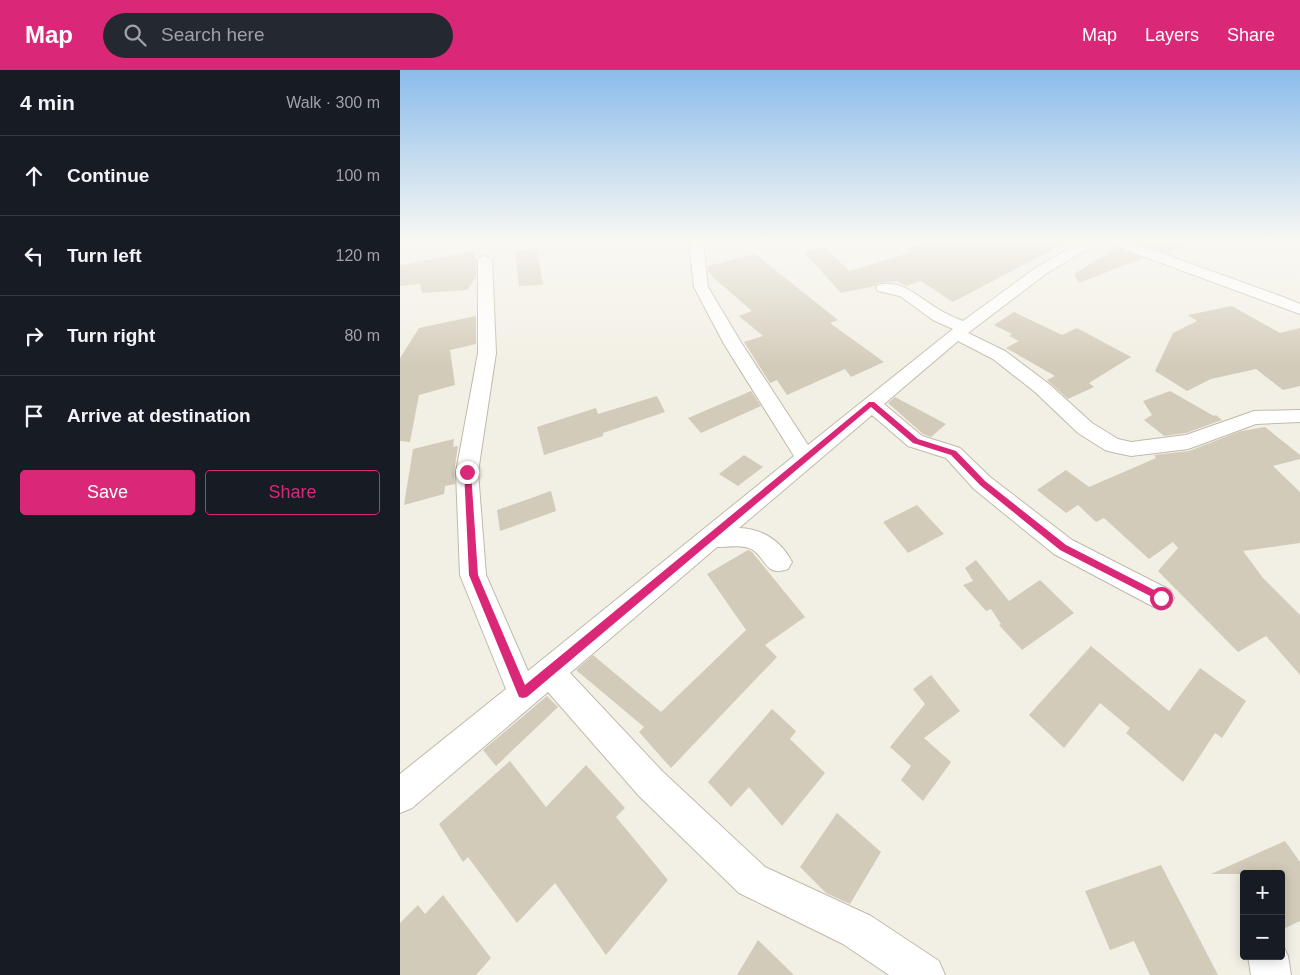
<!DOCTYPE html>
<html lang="en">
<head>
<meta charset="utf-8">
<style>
	body { margin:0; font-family:Arial,sans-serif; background:#242831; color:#f1f3f6 }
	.controls { position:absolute; right:15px; bottom:15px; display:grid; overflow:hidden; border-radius:5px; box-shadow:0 2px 12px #0003 }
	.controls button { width:45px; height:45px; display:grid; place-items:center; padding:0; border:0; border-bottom:1px solid #363941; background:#171b24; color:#f1f3f6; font:25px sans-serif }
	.stop { position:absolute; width:15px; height:15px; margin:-11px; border:4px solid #db2777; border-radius:50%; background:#fff }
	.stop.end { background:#db2777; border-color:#fff; box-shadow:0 1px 5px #0008 }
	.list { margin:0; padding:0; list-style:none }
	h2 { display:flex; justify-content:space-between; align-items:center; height:65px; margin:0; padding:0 20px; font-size:21px }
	h2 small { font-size:16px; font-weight:400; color:#9ea1a6 }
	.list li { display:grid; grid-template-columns:32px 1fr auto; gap:15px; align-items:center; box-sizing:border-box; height:80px; padding:0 20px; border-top:1px solid #363941 }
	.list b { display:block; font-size:19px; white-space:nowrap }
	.list em { font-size:16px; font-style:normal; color:#9ea1a6 }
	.actions { display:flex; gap:10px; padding:15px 20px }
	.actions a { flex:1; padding:11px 0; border:1px solid #db2777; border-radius:5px; text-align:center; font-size:18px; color:#db2777 }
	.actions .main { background:#db2777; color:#fff }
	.icon { flex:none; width:28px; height:28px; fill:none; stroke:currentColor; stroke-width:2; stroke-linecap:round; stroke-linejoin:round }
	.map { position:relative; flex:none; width:900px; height:905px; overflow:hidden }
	header { display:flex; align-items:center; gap:30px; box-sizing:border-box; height:70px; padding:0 25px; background:#db2777; color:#fff }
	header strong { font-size:24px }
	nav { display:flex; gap:28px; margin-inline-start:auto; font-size:18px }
	.search { width:350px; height:45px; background:#242831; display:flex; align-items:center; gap:12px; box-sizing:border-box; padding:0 18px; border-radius:28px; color:#9ea1a6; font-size:19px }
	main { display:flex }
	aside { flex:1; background:#171b24 }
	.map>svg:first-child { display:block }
	.building { fill:#d3cbb9 }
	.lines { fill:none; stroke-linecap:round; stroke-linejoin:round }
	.street-casing { stroke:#c0baa9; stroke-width:2 }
	.street { fill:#fff; fill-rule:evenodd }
	.route { fill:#db2777 }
</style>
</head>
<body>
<header>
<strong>Map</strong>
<div class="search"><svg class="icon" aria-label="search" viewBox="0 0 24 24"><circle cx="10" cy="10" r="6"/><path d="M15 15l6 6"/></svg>Search here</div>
<nav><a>Map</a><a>Layers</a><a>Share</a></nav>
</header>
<main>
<aside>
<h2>4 min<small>Walk · 300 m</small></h2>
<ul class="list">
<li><svg class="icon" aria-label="ahead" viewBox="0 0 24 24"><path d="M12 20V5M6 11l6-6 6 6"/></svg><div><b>Continue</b></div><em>100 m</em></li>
<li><svg class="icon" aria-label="left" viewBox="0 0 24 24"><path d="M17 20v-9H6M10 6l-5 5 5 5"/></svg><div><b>Turn left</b></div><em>120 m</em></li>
<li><svg class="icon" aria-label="right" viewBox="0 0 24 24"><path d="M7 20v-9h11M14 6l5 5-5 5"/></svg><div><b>Turn right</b></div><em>80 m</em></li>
<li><svg class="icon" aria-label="arrive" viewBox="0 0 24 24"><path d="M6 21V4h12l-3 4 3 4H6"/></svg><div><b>Arrive at destination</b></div></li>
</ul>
<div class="actions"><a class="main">Save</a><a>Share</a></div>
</aside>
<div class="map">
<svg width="900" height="905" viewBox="0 0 900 905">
	<rect width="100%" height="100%" fill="#f2efe4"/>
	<path class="building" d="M 532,171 L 669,171 L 553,232 L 521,211 L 506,216 L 497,211 L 478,213 L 475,216 L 441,223 L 404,182 L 425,177 L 449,201 L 512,182 L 507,179 Z
		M 734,171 L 784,171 L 784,177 L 765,182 Z
		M 137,178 L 143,215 L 119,216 L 115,182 Z
		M 716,178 L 743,188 L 679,213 L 674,204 Z
		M 75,181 L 75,189 L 77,188 L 76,207 L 67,220 L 22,223 L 20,214 L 0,216 L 0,195 Z
		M 355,184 L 438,250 L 430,253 L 484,292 L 451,307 L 445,299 L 387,325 L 377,310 L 370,313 L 344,272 L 363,266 L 339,246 L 352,241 L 315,209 L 308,201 L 308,196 Z
		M 832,236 L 880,263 L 900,258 L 900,316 L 883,320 L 856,299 L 811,309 L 787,321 L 755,301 L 773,263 L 797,251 L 788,245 Z
		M 614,242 L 662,265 L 677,258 L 731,287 L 689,313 L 694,317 L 668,329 L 647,310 L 655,306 L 606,278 L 619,271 L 609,266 L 612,264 L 594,255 Z
		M 76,246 L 76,274 L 50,280 L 55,315 L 19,325 L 10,372 L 0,371 L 0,288 L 19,258 Z
		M 351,321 L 361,336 L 301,363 L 288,348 Z
		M 770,321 L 814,346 L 816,345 L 822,350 L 786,363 L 764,366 L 744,350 L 752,345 L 743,331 Z
		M 257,326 L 265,342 L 203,363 L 203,366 L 144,385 L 137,357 L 196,338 L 198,344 Z
		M 495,327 L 546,354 L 531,367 L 523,364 L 488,333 Z
		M 865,357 L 900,385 L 900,389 L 873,396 L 900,422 L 900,473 L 843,481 L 863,508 L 900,545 L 900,605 L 866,566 L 838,582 L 758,501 L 778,478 L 773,472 L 749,489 L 704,448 L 696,452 L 678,435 L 666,443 L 637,420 L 666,400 L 689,417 L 756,388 L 754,385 L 789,381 L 841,361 Z
		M 54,369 L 53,377 L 58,376 L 54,402 L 55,414 L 45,416 L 44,424 L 4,435 L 13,379 Z
		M 344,385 L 363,397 L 338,416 L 319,404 Z
		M 151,421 L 156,441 L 100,461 L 97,440 Z
		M 517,435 L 544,464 L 508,483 L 483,452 Z
		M 348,480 L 352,482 L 405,547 L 365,575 L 377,587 L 271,698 L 239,662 L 244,657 L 176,600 L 193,585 L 261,642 L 346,560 L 307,504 Z
		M 576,490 L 609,531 L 640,510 L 674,543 L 622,580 L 599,555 L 601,554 L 591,539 L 586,541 L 563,515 L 573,511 L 565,498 Z
		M 691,576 L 769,641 L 800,598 L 846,631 L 822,668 L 815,663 L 783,712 L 726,663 L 730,658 L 700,633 L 664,678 L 629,645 Z
		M 531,605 L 560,641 L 524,668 L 551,692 L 523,731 L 501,710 L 511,696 L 490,677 L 525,634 L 513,619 Z
		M 147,626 L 158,637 L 96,696 L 83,680 Z
		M 372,639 L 396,661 L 390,669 L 425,703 L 382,756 L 349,717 L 331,737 L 308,712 Z
		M 110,691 L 146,737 L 186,695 L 225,738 L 216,747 L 268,810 L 206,885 L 155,813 L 117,853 L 68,787 L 63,792 L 39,754 Z
		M 437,743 L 481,782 L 450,834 L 426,823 L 400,797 Z
		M 885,771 L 900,792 L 900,851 L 881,860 L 881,804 L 811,804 Z
		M 761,795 L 818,905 L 750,905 L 734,871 L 710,880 L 685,821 Z
		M 43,825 L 91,888 L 76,905 L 0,905 L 0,853 L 18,835 L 25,844 Z
		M 358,870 L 394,905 L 337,905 Z"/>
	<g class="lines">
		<g class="street-casing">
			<path id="street" d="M 289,171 L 303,171 L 308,217 L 342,274 L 408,375 L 553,259 L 533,250 L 500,226 L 478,221 L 476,218 L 478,215 C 501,209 517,226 535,237 C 544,243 553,247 563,251 L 637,197 L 683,171 L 700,171 L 647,203 L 568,263 L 605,281 L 649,314 L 692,353 L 718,369 L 731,372 L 786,365 L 854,341 L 900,340 L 900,352 L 856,354 L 788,379 L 731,386 L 712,382 L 705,380 L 678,363 L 635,322 L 593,289 L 558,271 L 484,334 L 522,366 L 560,378 L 590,407 L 672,470 L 770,520 L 774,528 L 770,536 L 761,540 L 752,536 L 654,484 L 574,419 L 546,388 L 508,376 L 472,345 L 339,458 C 363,459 381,471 392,492 L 388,499 C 366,507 367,490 353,480 C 345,474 327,477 317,477 L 170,603 L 263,702 L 365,797 L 471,846 L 539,891 L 545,905 L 489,905 L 443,874 L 339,823 L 239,726 L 148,622 L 12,738 L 0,743 L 0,704 L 106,619 L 60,505 L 56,402 L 78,283 L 78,190 L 80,187 L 85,186 L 92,190 L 96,283 L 78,402 L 86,505 L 128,601 L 394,386 L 324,274 L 294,217 Z
				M 709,171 L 728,171 L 883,227 L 900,234 L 900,244 L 734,183 L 711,174 Z
				M 881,871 L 888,886 L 891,905 L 851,905 L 848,886 L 881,886 Z"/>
		</g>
		<use href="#street" class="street"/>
	</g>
	<linearGradient id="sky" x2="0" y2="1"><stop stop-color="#8bbceb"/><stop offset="0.57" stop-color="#f9f8f3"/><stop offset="1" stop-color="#f9f8f3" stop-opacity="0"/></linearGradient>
	<rect width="900" height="298" fill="url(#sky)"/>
	<path class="route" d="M 469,332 L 474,332 L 518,369 L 556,381 L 585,411 L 666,475 L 764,525 L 764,530 L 758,530 L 660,480 L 580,415 L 551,385 L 513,373 L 471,337 L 127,627 L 123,628 L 119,627 L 69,505 L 64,400 L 70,400 L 71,402 L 78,505 L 125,615 Z"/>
</svg>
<div class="controls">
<button>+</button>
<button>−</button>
</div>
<div class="stop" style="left:761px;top:528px"></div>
<div class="stop end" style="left:67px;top:402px"></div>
</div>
</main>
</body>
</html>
